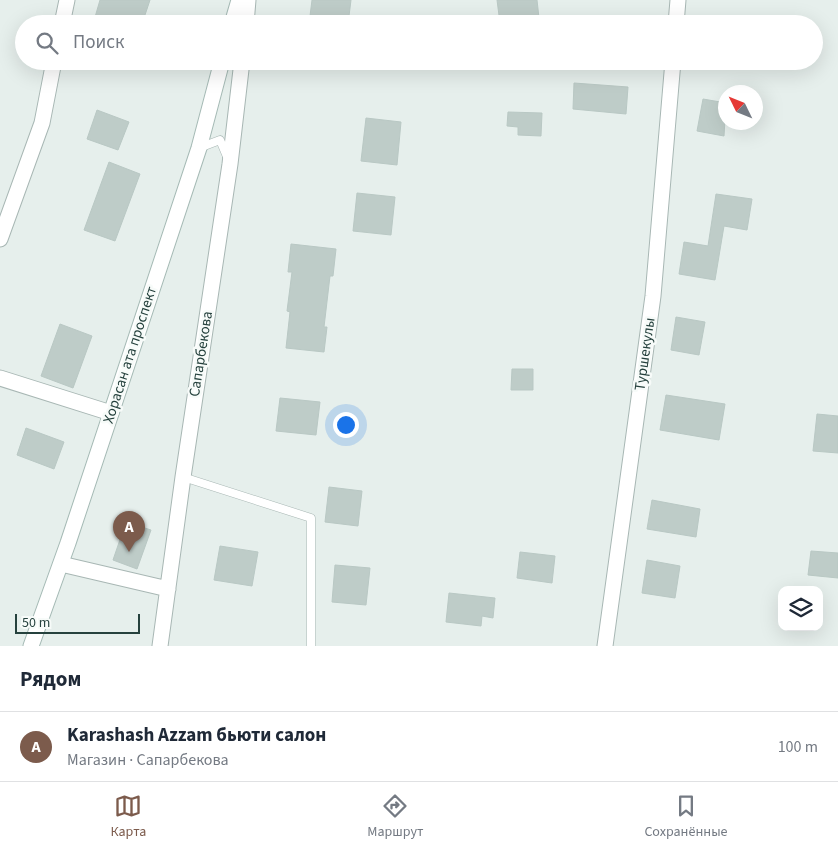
<!DOCTYPE html>
<html lang="ru">
<head>
<meta charset="utf-8">
<style>
	body { margin:0; font-family:"Source Sans 3",sans-serif; background:#f6f6f7; color:#1f2937 }
	.controls { position:absolute; right:15px; bottom:15px; display:grid; overflow:hidden; border-radius:10px; box-shadow:0 5px 20px #0002 }
	.controls button { width:45px; height:45px; display:grid; place-items:center; padding:0; border:0; border-bottom:1px solid #e0e1e3; background:#fff; color:#1f2937; font:25px sans-serif }
	.compass { position:absolute; left:718px; top:85px; width:45px; height:45px; border-radius:50%; background:#fff; box-shadow:0 5px 20px #0002; rotate:313deg }
	.scale { position:absolute; left:15px; bottom:12px; width:125px; box-sizing:border-box; padding-left:5px; border:2px solid #25413d; border-top:0; font-size:14px; line-height:18px; white-space:nowrap; color:#25413d; -webkit-text-stroke:4px #f7fbf9; paint-order:stroke }
	.you { position:absolute; left:345px; top:424px; width:18px; height:18px; margin:-12px; border:4px solid #fff; border-radius:50%; background:#1a73e8; box-shadow:0 0 0 8px #1a73e833 }
	.badge { display:grid; place-items:center; width:32px; height:32px; border-radius:50%; background:#7c5b4c; color:#fff; font-size:16px; font-weight:700 }
	.pin { position:absolute; translate:-50% -41px; filter:drop-shadow(0 1px 2px #0008) }
	.pin::after { content:''; position:absolute; top:26px; width:18px; height:15px; background:inherit; clip-path:polygon(0 0,100% 0,50% 100%) }
	.list { margin:0; padding:0; list-style:none }
	h2 { display:flex; justify-content:space-between; align-items:center; height:65px; margin:0; padding:0 20px; font-size:21px }
	h2 small { font-size:16px; font-weight:400; color:#747a83 }
	.list li { display:grid; grid-template-columns:32px 1fr auto; gap:15px; align-items:center; box-sizing:border-box; height:70px; padding:0 20px; border-top:1px solid #e0e1e3 }
	.list b { display:block; font-size:19px; white-space:nowrap }
	.list p { margin:0; font-size:16px; white-space:nowrap; color:#747a83 }
	.list em { font-size:16px; font-style:normal; color:#747a83 }
	.icon { flex:none; width:28px; height:28px; fill:none; stroke:currentColor; stroke-width:2; stroke-linecap:round; stroke-linejoin:round }
	.map { position:relative; flex:none; width:838px; height:646px; overflow:hidden }
	.search { position:absolute; background:#fff; box-shadow:0 5px 20px #0002; left:15px; right:15px; top:15px; height:55px; display:flex; align-items:center; gap:12px; box-sizing:border-box; padding:0 18px; border-radius:28px; color:#747a83; font-size:19px }
	.sheet { height:135px; background:#fff }
	nav { display:flex; justify-content:space-around; align-items:center; box-sizing:border-box; height:70px; border-top:1px solid #e0e1e3; background:#fff; font-size:14px; color:#747a83 }
	nav a { display:grid; justify-items:center; gap:2px }
	nav .on { color:#7c5b4c }
	.map>svg:first-child { display:block }
	.building { fill:#beccc8; stroke:#b9c8c4 }
	.lines { fill:none; stroke-linecap:round; stroke-linejoin:round }
	.service-casing { stroke:#a8b7b4; stroke-width:9 }
	.minor-casing { stroke:#a8b7b4; stroke-width:17 }
	.secondary-casing { stroke:#a5bab5; stroke-width:17 }
	.service { stroke:#fff; stroke-width:8 }
	.minor { stroke:#fff; stroke-width:15 }
	.secondary { stroke:#fff; stroke-width:15 }
	.labels { text-anchor:middle; dominant-baseline:central; stroke-width:5; stroke-linejoin:round; paint-order:stroke }
	.street-label { font-size:15px; fill:#25413d; stroke:#f7fbf9 }
</style>
</head>
<body>
<div class="map">
<svg width="838" height="646" viewBox="0 0 838 646">
	<rect width="100%" height="100%" fill="#e6efec"/>
	<path class="building" d="M 100,0 L 150,0 L 142,24 L 93,24 Z
		M 312,0 L 351,0 L 348,24 L 309,24 Z
		M 497,0 L 537,0 L 539,18 L 500,23 Z
		M 574,83 L 628,87 L 626,114 L 573,109 Z
		M 703,99 L 726,103 L 724,136 L 697,131 Z
		M 97,110 L 129,122 L 118,150 L 87,139 Z
		M 508,112 L 542,113 L 541,136 L 518,135 L 518,127 L 507,126 Z
		M 366,118 L 401,122 L 397,165 L 361,161 Z
		M 109,162 L 140,174 L 115,241 L 84,230 Z
		M 357,193 L 395,197 L 391,235 L 353,231 Z
		M 716,194 L 752,199 L 747,230 L 724,226 L 715,280 L 679,274 L 684,242 L 708,246 Z
		M 291,244 L 336,249 L 333,276 L 330,276 L 324,327 L 327,327 L 324,352 L 286,348 L 290,312 L 287,311 L 292,272 L 288,272 Z
		M 676,317 L 705,322 L 699,355 L 671,350 Z
		M 60,324 L 92,336 L 73,388 L 41,376 Z
		M 512,369 L 533,369 L 533,390 L 511,390 Z
		M 666,395 L 725,404 L 719,440 L 660,430 Z
		M 280,398 L 320,402 L 316,435 L 276,431 Z
		M 817,414 L 838,416 L 838,453 L 813,451 Z
		M 26,428 L 64,442 L 54,469 L 17,455 Z
		M 329,487 L 362,491 L 358,526 L 325,522 Z
		M 652,500 L 700,509 L 696,537 L 647,529 Z
		M 126,522 L 151,530 L 137,569 L 113,560 Z
		M 220,546 L 258,552 L 252,586 L 214,580 Z
		M 811,551 L 838,553 L 838,578 L 808,575 Z
		M 520,552 L 555,556 L 552,583 L 517,578 Z
		M 647,560 L 680,566 L 675,598 L 642,593 Z
		M 335,565 L 370,568 L 366,605 L 332,602 Z
		M 449,593 L 495,598 L 493,618 L 482,616 L 481,626 L 446,622 Z"/>
	<g class="lines">
		<g class="service-casing">
			<path id="service" d="M 199,148 L 220,140 L 228,159
				M 183,477 L 311,518 L 311,646"/>
		</g>
		<g class="minor-casing">
			<path id="minor" d="M 62,24 L 67,0
				M 246,24 L 248,0
				M 676,24 L 678,0
				M 0,239 L 42,123 L 54,61
				M 0,378 L 111,413
				M 61,564 L 168,589
				M 160,646 L 183,477 L 230,164 L 242,61
				M 605,646 L 653,296 L 673,61"/>
		</g>
		<g class="secondary-casing">
			<path id="secondary" d="M 232,24 L 239,0
				M 31,646 L 68,543 L 199,148 L 222,61"/>
		</g>
		<use href="#service" class="service"/>
		<use href="#minor" class="minor"/>
		<use href="#secondary" class="secondary"/>
	</g>
	<g class="labels">
		<g class="street-label">
			<text transform="translate(201 354) rotate(-81)">Сапарбекова</text>
			<text transform="translate(645 354) rotate(-82)">Туршекулы</text>
			<text transform="translate(130 355) rotate(-72)">Хорасан ата проспект</text>
		</g>
	</g>
</svg>
<div class="controls">
<button><svg class="icon" aria-label="layers" viewBox="0 0 24 24"><path d="M12 4l9 5-9 5-9-5zM3 14l9 5 9-5"/></svg></button>
</div>
<svg class="compass" viewBox="-18 -18 36 36"><path d="M0-13l5 13h-10z" fill="#e53935"/><path d="M0 13l5-13h-10z" fill="#747a83"/></svg>
<div class="scale">50 m</div>
<div class="you"></div>
<div class="pin badge" style="left:129px;top:552px">A</div>
<div class="search"><svg class="icon" aria-label="search" viewBox="0 0 24 24"><circle cx="10" cy="10" r="6"/><path d="M15 15l6 6"/></svg>Поиск</div>
</div>
<section class="sheet">
<h2>Рядом<small></small></h2>
<ul class="list">
<li><span class="badge">A</span><div><b>Karashash Azzam бьюти салон</b><p>Магазин · Сапарбекова</p></div><em>100 m</em></li>
</ul>
</section>
<nav>
<a class="on"><svg class="icon" aria-label="map" viewBox="0 0 24 24"><path d="M3 6l6-2 6 2 6-2v14l-6 2-6-2-6 2zM9 4v14M15 6v14"/></svg>Карта</a>
<a><svg class="icon" aria-label="directions" viewBox="0 0 24 24"><path d="M12 3l9 9-9 9-9-9zM9 14v-3h6M13 9l2 2-2 2"/></svg>Маршрут</a>
<a><svg class="icon" aria-label="saved" viewBox="0 0 24 24"><path d="M7 4h10v16l-5-4-5 4z"/></svg>Сохранённые</a>
</nav>
</body>
</html>
